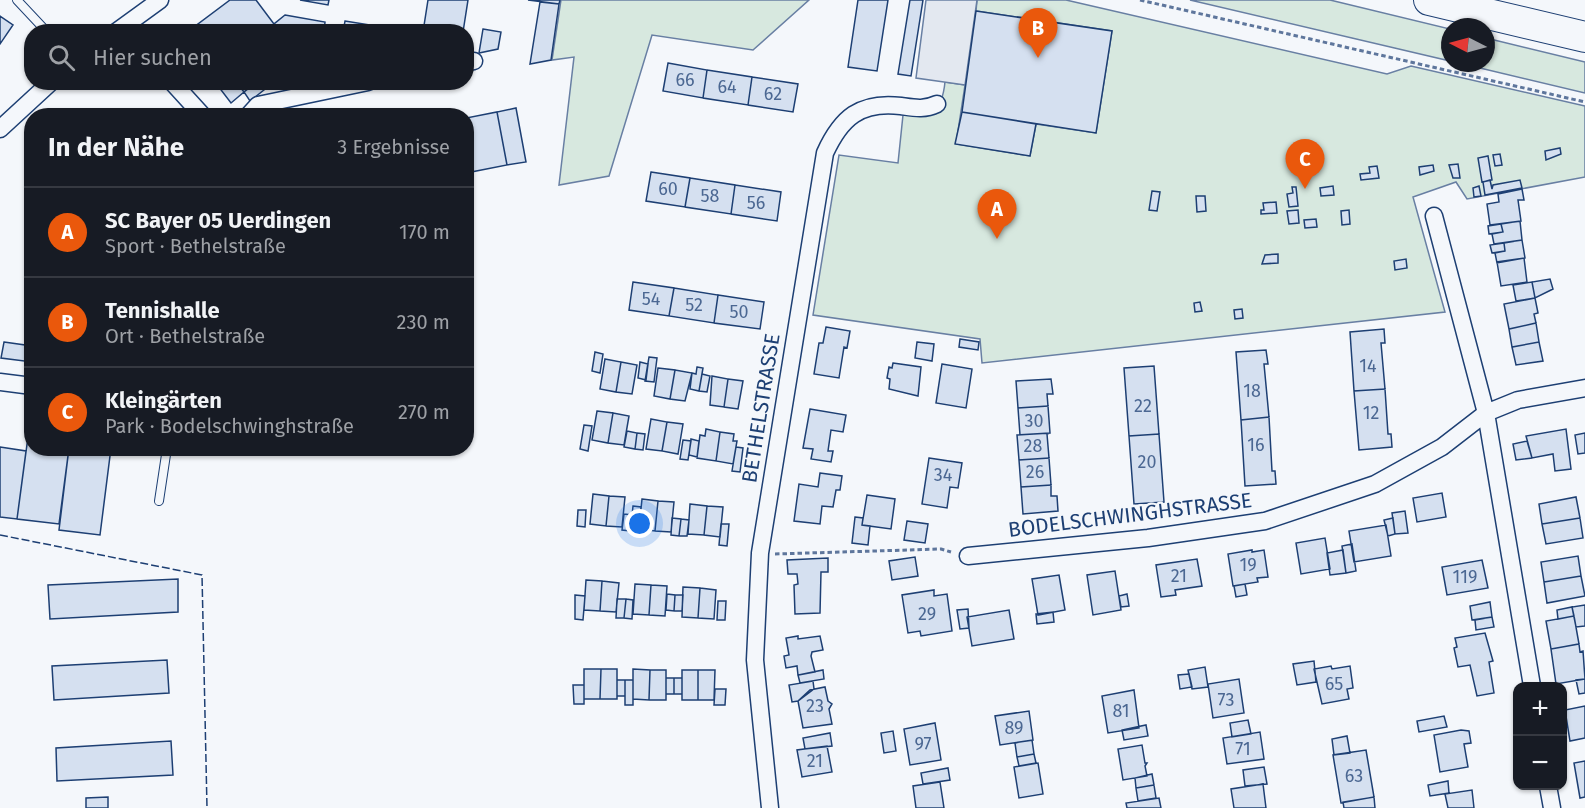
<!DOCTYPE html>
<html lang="de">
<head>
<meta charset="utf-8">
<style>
	body { margin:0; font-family:"Fira Sans",sans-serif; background:#242831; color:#f1f3f6 }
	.controls { position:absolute; right:18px; bottom:18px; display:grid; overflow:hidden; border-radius:12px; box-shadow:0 2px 4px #0004 }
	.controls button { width:54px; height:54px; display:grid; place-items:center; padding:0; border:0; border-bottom:2px solid #363941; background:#171b24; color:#f1f3f6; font:30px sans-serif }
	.compass { position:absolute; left:1441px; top:18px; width:54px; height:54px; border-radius:50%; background:#171b24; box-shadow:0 2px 4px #0004; rotate:276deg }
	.you { position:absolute; left:640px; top:524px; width:21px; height:21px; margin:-15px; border:4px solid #fff; border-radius:50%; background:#1a73e8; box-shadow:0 0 0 9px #1a73e833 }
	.badge { display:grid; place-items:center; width:39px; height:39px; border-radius:50%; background:#ea580c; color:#fff; font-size:20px; font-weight:700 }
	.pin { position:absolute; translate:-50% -50px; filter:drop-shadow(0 2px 3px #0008) }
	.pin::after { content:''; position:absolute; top:32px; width:21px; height:18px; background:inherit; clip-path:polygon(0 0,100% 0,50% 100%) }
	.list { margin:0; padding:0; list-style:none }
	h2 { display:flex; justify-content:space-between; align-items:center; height:78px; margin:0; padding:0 24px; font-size:26px }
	h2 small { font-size:20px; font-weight:400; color:#9ea1a6 }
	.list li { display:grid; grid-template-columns:39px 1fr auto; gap:18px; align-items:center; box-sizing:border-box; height:90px; padding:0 24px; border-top:2px solid #363941 }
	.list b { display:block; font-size:22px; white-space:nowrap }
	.list p { margin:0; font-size:20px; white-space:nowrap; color:#9ea1a6 }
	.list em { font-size:20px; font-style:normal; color:#9ea1a6 }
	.icon { flex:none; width:33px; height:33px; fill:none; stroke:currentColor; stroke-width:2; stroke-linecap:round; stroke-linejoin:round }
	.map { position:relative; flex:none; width:1585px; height:808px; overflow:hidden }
	.search { position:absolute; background:#171b24; box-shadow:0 2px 4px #0004; left:24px; top:24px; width:450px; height:66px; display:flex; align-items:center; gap:15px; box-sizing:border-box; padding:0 21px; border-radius:24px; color:#9ea1a6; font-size:22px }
	.panel { position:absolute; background:#171b24; box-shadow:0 2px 4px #0004; left:24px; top:108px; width:450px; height:348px; border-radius:24px }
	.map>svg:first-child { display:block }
	.green { fill:#d7e8df; stroke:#687fa3; stroke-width:1.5 }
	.parking { fill:#e3e8f0; stroke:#687fa3; stroke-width:1.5 }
	.building { fill:#d5e0f0; stroke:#1d3f73; stroke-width:1.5 }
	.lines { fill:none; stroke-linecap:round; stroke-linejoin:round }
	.lane-casing { stroke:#1d3f73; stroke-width:10 }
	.street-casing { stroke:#1d3f73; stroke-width:19 }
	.highway-casing { stroke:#1d3f73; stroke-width:32 }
	.path { stroke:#5e769c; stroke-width:3; stroke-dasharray:4.5 3; stroke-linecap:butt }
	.lane { stroke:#f4f7fb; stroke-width:8 }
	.street { stroke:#f4f7fb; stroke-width:16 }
	.highway { stroke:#f4f7fb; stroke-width:30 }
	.fence { stroke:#1d3f73; stroke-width:1.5; stroke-dasharray:8 3; stroke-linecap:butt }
	.labels { text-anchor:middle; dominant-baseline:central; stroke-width:4.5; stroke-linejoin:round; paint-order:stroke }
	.number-label { font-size:18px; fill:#4b6792 }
	.street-label { font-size:21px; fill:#1d3f73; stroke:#f4f7fb }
</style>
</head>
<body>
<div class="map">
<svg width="1585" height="808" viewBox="0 0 1585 808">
	<rect width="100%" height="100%" fill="#f4f7fb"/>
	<path class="green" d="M 561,0 L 809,0 L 753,50 L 652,35 L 609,176 L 559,185 L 574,57 L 552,60 Z
		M 977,0 L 1066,0 L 1387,74 L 1411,66 L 1585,106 L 1585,177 L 1467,199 L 1456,182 L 1413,197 L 1445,312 L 982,363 L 980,339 L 813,315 L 839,155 L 898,163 L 903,115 C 932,116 942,112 945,82 L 965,85 L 956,144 L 1030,156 L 1036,124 L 1096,133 L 1112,31 L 976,11 Z
		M 1190,0 L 1330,0 L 1450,29 L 1450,61 Z
		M 1486,38 L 1585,62 L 1585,93 L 1459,63 L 1486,63 Z"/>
	<path class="parking" d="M 926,0 L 977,0 L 965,85 L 916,78 Z"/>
	<path class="building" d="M 230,0 L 256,0 L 280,32 L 197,32 L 194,27 Z
		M 300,0 L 329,0 L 328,5 Z
		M 428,0 L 468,0 L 463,32 L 423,32 Z
		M 528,0 L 560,0 L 559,4 Z
		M 858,0 L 888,0 L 877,71 L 848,67 Z
		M 910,0 L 923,0 L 911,76 L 898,74 Z
		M 540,2 L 559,4 L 551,60 L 530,64 Z
		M 976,11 L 1112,31 L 1096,133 L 962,112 Z
		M 285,15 L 325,22 L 324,32 L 280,32 L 274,24 Z
		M 0,16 L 13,25 L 0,44 Z
		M 345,21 L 395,29 L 394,32 L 343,32 Z
		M 483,29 L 501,32 L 498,49 L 479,53 Z
		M 668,63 L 707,70 L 703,98 L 663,91 Z
		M 707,70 L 752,77 L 748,105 L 703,98 Z
		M 752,77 L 798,84 L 793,112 L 748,105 Z
		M 215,82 L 236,82 L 244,92 L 231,103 Z
		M 236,82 L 257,82 L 244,92 Z
		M 257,82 L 274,82 L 250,101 L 244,92 Z
		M 516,108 L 526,162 L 507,165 L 497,112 Z
		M 497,112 L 507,165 L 466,173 L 466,118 Z
		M 962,112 L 1036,124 L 1030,156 L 955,144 Z
		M 1560,148 L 1561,154 L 1546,160 L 1545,151 Z
		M 1500,154 L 1502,165 L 1495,166 L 1493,155 Z
		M 1488,156 L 1492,180 L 1482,182 L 1478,158 Z
		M 1458,164 L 1460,178 L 1453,178 L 1449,165 Z
		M 1433,165 L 1434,171 L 1420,175 L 1419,167 Z
		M 1377,166 L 1379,178 L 1361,180 L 1360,174 L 1370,173 L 1369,167 Z
		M 651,172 L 690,178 L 685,207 L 646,201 Z
		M 690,178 L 735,185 L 731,214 L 685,207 Z
		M 1490,180 L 1492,189 L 1493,185 L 1520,180 L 1522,188 L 1485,195 L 1483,182 Z
		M 735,185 L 781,192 L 777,221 L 731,214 Z
		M 1333,186 L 1334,195 L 1321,196 L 1320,188 Z
		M 1479,186 L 1481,196 L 1474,197 L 1473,188 Z
		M 1292,187 L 1296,187 L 1298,206 L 1289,207 L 1287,194 L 1293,193 Z
		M 1522,189 L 1524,200 L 1518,200 L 1521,221 L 1490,225 L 1487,204 L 1499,202 L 1498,194 Z
		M 1152,191 L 1160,192 L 1157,211 L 1149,210 Z
		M 1196,196 L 1205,196 L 1206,211 L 1197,212 Z
		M 1276,202 L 1277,213 L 1261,214 L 1261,210 L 1264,210 L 1263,203 Z
		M 1298,210 L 1299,223 L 1289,224 L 1287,211 Z
		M 1349,210 L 1350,224 L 1342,225 L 1341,211 Z
		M 1316,219 L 1317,227 L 1305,228 L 1304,220 Z
		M 1520,221 L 1522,240 L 1494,244 L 1492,234 L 1503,232 L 1501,224 Z
		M 1501,224 L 1503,232 L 1489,234 L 1488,226 Z
		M 1522,240 L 1525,258 L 1497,263 L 1495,253 L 1505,251 L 1504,243 Z
		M 1504,243 L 1505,251 L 1492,253 L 1490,245 Z
		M 1278,254 L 1278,263 L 1262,264 L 1265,255 Z
		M 1524,258 L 1527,282 L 1501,286 L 1497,262 Z
		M 1406,259 L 1407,268 L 1395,270 L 1394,261 Z
		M 1550,279 L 1553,289 L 1535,298 L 1532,282 Z
		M 633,282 L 674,288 L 669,316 L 629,310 Z
		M 1532,282 L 1535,298 L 1516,301 L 1513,285 Z
		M 674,288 L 718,295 L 714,323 L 669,316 Z
		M 718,295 L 764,302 L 760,329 L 714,323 Z
		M 1535,298 L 1538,313 L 1534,314 L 1536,323 L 1509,329 L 1504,304 Z
		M 1200,302 L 1202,311 L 1195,312 L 1194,303 Z
		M 1242,309 L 1243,318 L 1235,319 L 1234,310 Z
		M 1536,323 L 1539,342 L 1512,347 L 1509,329 Z
		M 826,327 L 850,331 L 847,348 L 844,347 L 839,378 L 814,374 L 819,343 L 823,343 Z
		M 1384,329 L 1385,343 L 1381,343 L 1385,389 L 1354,391 L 1350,332 Z
		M 960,339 L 979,342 L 978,350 L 959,347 Z
		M 4,342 L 32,346 L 32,362 L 1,358 Z
		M 917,342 L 934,344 L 932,361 L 915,358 Z
		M 1539,342 L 1543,361 L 1516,365 L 1512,347 Z
		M 1266,350 L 1268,364 L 1264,364 L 1269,417 L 1241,420 L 1236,352 Z
		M 595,352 L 603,354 L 600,373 L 592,371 Z
		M 649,357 L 657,358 L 654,382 L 645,381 Z
		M 605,359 L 621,362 L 616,392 L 600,389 Z
		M 621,362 L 637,365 L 632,394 L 616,392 Z
		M 640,362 L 648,364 L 646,380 L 638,378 Z
		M 893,363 L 921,367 L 918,396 L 889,389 L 890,379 L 887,378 L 889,367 L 892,368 Z
		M 942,364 L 972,369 L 966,408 L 936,403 Z
		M 1154,366 L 1159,434 L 1129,436 L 1124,368 Z
		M 697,367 L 703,368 L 699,391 L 690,389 L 692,373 L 696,374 Z
		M 658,368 L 675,370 L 670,399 L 654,396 Z
		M 675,370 L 692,373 L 685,401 L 670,399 Z
		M 702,374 L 710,376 L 707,392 L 699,391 Z
		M 712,376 L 728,379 L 724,407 L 710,405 Z
		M 728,379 L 743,381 L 738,409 L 724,407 Z
		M 1051,379 L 1053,394 L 1047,394 L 1048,406 L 1018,408 L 1016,381 Z
		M 1385,389 L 1388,434 L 1391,434 L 1392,447 L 1359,450 L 1354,391 Z
		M 1048,406 L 1050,433 L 1017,435 L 1020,435 L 1018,408 Z
		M 810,409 L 846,415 L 843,432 L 831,430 L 828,451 L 833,451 L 831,462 L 811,459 L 813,449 L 803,448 Z
		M 31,410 L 32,410 L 32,438 L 28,437 Z
		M 597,411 L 613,413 L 608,443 L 592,440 Z
		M 613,413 L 629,416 L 624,445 L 608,443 Z
		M 1269,417 L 1272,471 L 1275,471 L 1276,484 L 1245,486 L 1241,420 Z
		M 651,419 L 667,422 L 662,451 L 646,449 Z
		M 667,422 L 683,424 L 678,454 L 662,451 Z
		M 584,425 L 592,426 L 588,451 L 580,449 Z
		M 706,429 L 720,432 L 716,461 L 697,458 L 700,435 L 705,436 Z
		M 1566,429 L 1571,469 L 1555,471 L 1553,454 L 1532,458 L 1526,436 Z
		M 627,431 L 637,433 L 635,449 L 624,447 Z
		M 720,432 L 734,434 L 733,441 L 737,441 L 733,464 L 716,461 Z
		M 637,433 L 645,434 L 643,450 L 635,449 Z
		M 1050,433 L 1047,434 L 1049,458 L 1019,460 L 1017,435 Z
		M 1585,433 L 1585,453 L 1578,454 L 1575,435 Z
		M 1159,434 L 1164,502 L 1134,504 L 1129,436 Z
		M 28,437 L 32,438 L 32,448 L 69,448 L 59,524 L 17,519 Z
		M 691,439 L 699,441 L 697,457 L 689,455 Z
		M 683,440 L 691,441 L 688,460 L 680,459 Z
		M 1527,441 L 1532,458 L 1516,460 L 1513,444 Z
		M 0,447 L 26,451 L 17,519 L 0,517 Z
		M 736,447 L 743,448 L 740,472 L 732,471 Z
		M 69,448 L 111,448 L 100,535 L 59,530 Z
		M 929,458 L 962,463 L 958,488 L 950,487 L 947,508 L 922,504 Z
		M 1049,458 L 1051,485 L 1021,487 L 1019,460 Z
		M 820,473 L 842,476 L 840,490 L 836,490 L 833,507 L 822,506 L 820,524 L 794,521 L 799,484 L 818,487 Z
		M 1051,485 L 1051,496 L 1057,496 L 1058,511 L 1023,514 L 1021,487 Z
		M 1442,493 L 1446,517 L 1417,522 L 1413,498 Z
		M 593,494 L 609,496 L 606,526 L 590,524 Z
		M 867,495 L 895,499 L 891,529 L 862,525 Z
		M 609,496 L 625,497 L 622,527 L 606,526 Z
		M 1576,497 L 1580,518 L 1542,524 L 1539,504 Z
		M 642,499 L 658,501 L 655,531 L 639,529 Z
		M 658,501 L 674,502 L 671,532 L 655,531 Z
		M 690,504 L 707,506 L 704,535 L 688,534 Z
		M 633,506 L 641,507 L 639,526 L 631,525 Z
		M 707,506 L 723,507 L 720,537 L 704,535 Z
		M 578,510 L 586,510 L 585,527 L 577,526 Z
		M 1405,511 L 1408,533 L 1395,534 L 1392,513 Z
		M 624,514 L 632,515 L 630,531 L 622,530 Z
		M 855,517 L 863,518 L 862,525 L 870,526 L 868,545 L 852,543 Z
		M 672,518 L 681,519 L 679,536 L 671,535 Z
		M 1393,518 L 1395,534 L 1388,536 L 1384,520 Z
		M 1580,518 L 1583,538 L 1546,544 L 1542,524 Z
		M 681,519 L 689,520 L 687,536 L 679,536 Z
		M 907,521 L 928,524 L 925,543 L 904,540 Z
		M 721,524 L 729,524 L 727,546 L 719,545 Z
		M 1386,525 L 1391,556 L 1354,562 L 1349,531 Z
		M 1325,538 L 1330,569 L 1301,574 L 1296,543 Z
		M 1352,544 L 1356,571 L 1346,573 L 1342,546 Z
		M 1252,550 L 1252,552 L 1264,550 L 1268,577 L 1257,578 L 1258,582 L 1233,586 L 1228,554 Z
		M 1343,550 L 1346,573 L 1330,575 L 1327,553 Z
		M 1578,556 L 1581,576 L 1544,582 L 1541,562 Z
		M 915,557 L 918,576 L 892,580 L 889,561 Z
		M 828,558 L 828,572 L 821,572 L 820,613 L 795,614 L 794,585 L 798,584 L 797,574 L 788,574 L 787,560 Z
		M 1197,559 L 1202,586 L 1175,590 L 1176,595 L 1161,597 L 1156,565 Z
		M 1482,560 L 1488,588 L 1447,595 L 1442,567 Z
		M 1115,571 L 1121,610 L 1093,615 L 1087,575 Z
		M 1059,575 L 1065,610 L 1038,615 L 1032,579 Z
		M 1581,576 L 1585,596 L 1547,603 L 1544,582 Z
		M 178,579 L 178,612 L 50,619 L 48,585 Z
		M 586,580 L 602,581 L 600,611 L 584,610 Z
		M 602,581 L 619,583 L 616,612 L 600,611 Z
		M 635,584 L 651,585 L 649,615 L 633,614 Z
		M 1245,584 L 1247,595 L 1236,597 L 1234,586 Z
		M 651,585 L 667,586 L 665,616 L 649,615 Z
		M 683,587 L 700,588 L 698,618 L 682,617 Z
		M 700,588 L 716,590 L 714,619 L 698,618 Z
		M 934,590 L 934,596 L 947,594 L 952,631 L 921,636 L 920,631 L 908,633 L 902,595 Z
		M 667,594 L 675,595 L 674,611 L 666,610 Z
		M 1127,594 L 1129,606 L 1121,607 L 1119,596 Z
		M 575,595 L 585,596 L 583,620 L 575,619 Z
		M 675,595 L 683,595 L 682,611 L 674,611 Z
		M 617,599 L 626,599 L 624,618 L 616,618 Z
		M 626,599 L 633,600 L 632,619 L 624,618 Z
		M 718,601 L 726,601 L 725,620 L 717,620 Z
		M 1490,602 L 1492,617 L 1472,620 L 1470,606 Z
		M 1585,605 L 1585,626 L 1576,627 L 1572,607 Z
		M 1572,607 L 1574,616 L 1558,619 L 1557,610 Z
		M 968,609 L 969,628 L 960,629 L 957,610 Z
		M 1009,610 L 1014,639 L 972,646 L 967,617 Z
		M 1053,612 L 1054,622 L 1037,624 L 1036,614 Z
		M 1574,616 L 1579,644 L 1551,649 L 1546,621 Z
		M 1492,617 L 1494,627 L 1476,630 L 1475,620 Z
		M 1485,633 L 1493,661 L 1489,662 L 1494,693 L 1477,696 L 1470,665 L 1458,667 L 1454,648 L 1457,647 L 1455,638 Z
		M 798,636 L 798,639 L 820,636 L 823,650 L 812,652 L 811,656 L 815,672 L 798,675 L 797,666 L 786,668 L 784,656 L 789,655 L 786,638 Z
		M 1579,644 L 1580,652 L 1583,651 L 1585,679 L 1556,684 L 1551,649 Z
		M 167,660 L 169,693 L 54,700 L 52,666 Z
		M 1314,661 L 1316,682 L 1297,685 L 1293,664 Z
		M 1331,666 L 1332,669 L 1350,666 L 1353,688 L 1347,689 L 1349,699 L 1322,704 L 1314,669 Z
		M 1205,667 L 1208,687 L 1192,689 L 1188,670 Z
		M 584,669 L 601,669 L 600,699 L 584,699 Z
		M 601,669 L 617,669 L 617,699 L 600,699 Z
		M 633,669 L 650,670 L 649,700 L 633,699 Z
		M 650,670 L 666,670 L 666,700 L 649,700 Z
		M 682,670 L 698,670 L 698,700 L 682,700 Z
		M 698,670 L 715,670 L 714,700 L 698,700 Z
		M 823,670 L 824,679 L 800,683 L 798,675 Z
		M 1189,674 L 1192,687 L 1180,689 L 1178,675 Z
		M 666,678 L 674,678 L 674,694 L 666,694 Z
		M 674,678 L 682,678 L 682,694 L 674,694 Z
		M 1239,679 L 1244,713 L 1213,718 L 1208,684 Z
		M 1585,679 L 1585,693 L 1579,694 L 1576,680 Z
		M 617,680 L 625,680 L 625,696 L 617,696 Z
		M 625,680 L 633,680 L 633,705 L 625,705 Z
		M 813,681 L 814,689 L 798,701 L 792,702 L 789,685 Z
		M 573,685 L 584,685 L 584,704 L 574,704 Z
		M 825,687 L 828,701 L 832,704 L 829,709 L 832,724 L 803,728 L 798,701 L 810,690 Z
		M 715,689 L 726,689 L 725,705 L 714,705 Z
		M 1134,690 L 1139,728 L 1108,733 L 1102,696 Z
		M 1585,706 L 1585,738 L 1570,741 L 1565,710 Z
		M 1029,711 L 1033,740 L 1000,745 L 995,716 Z
		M 1444,716 L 1447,727 L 1419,732 L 1417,721 Z
		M 1248,720 L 1251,734 L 1232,737 L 1230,723 Z
		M 935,723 L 941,760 L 910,765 L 904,729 Z
		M 1146,725 L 1148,736 L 1124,740 L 1122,730 Z
		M 1461,730 L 1469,731 L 1471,743 L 1464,744 L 1468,767 L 1440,772 L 1434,735 Z
		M 893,731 L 896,751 L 884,753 L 881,733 Z
		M 1260,732 L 1264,759 L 1227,764 L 1223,738 Z
		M 830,733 L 832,746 L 805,749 L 803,738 Z
		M 1347,736 L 1350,753 L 1334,755 L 1332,739 Z
		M 1032,740 L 1034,754 L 1017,757 L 1015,743 Z
		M 171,741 L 173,775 L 57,781 L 56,748 Z
		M 1142,745 L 1145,763 L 1147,763 L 1145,766 L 1147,776 L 1123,780 L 1118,749 Z
		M 827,746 L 832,772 L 802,777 L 797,750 Z
		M 1366,750 L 1374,797 L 1341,803 L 1333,755 Z
		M 1034,754 L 1036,763 L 1019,766 L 1017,757 Z
		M 1585,761 L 1585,797 L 1580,798 L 1574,763 Z
		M 1038,763 L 1043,794 L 1019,798 L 1014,767 Z
		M 1264,767 L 1267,784 L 1245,786 L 1243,770 Z
		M 948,768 L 950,780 L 923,784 L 921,773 Z
		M 1152,774 L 1154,785 L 1136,788 L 1135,778 Z
		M 1448,781 L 1449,793 L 1430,796 L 1428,785 Z
		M 940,782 L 944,808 L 916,808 L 913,786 Z
		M 1263,784 L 1266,808 L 1234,808 L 1231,789 Z
		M 1154,785 L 1156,798 L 1138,801 L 1136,788 Z
		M 1472,790 L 1474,808 L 1448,808 L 1445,794 Z
		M 108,797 L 108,808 L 86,808 L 86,798 Z
		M 1374,797 L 1375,808 L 1344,808 L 1343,802 Z
		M 1159,798 L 1161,808 L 1127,808 L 1126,803 Z"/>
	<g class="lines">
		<g class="lane-casing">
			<path id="lane" d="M 17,0 L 47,32
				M 159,501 L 167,448"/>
		</g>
		<g class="street-casing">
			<path id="street" d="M 116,32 L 160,0
				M 466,62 L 474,61
				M 172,82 L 203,116
				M 248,116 L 258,105 L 368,82
				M 0,129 L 51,82
				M 1434,216 L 1486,413 L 1532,686
				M 0,382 L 32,386
				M 968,556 L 1148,538 L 1265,521 L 1375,484 L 1442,447 L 1486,413 L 1518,400 L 1585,388
				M 1548,786 L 1552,808
				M 770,808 L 755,660 L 760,553 L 825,153 C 841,118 860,101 901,106 C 915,108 924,110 937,104"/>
		</g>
		<g class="highway-casing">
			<path id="highway" d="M 1429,0 L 1585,37"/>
		</g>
		<path class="path" d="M 1140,0 L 1585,102
			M 775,554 L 941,549 L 951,552"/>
		<use href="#lane" class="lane"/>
		<use href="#street" class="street"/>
		<use href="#highway" class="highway"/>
		<path class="fence" d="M 0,535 L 202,575 L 207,808"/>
	</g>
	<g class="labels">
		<g class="number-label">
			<text x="685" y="80">66</text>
			<text x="727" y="87">64</text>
			<text x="773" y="94">62</text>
			<text x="668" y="189">60</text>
			<text x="710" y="196">58</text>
			<text x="756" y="203">56</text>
			<text x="651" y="299">54</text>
			<text x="694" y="305">52</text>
			<text x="739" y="312">50</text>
			<text x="1368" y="366">14</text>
			<text x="1252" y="391">18</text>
			<text x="1143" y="406">22</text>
			<text x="1371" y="413">12</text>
			<text x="1034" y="421">30</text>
			<text x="1256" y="445">16</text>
			<text x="1033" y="446">28</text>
			<text x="1147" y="462">20</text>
			<text x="1035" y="472">26</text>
			<text x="943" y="475">34</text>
			<text x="1248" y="565">19</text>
			<text x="1179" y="576">21</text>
			<text x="1465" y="577">119</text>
			<text x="927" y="614">29</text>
			<text x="1334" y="684">65</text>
			<text x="1226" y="700">73</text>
			<text x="815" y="706">23</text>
			<text x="1121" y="711">81</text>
			<text x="1014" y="728">89</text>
			<text x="923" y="744">97</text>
			<text x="1243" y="749">71</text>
			<text x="815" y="761">21</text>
			<text x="1354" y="776">63</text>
		</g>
		<g class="street-label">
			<text transform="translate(761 408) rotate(-81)">BETHELSTRASSE</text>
			<text transform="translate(1130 515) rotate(-7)">BODELSCHWINGHSTRASSE</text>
		</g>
	</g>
</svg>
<div class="controls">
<button>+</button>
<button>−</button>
</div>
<svg class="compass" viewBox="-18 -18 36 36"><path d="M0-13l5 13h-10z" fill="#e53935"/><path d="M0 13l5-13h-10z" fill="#9ea1a6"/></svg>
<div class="you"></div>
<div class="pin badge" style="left:997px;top:239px">A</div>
<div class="pin badge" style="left:1038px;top:58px">B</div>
<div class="pin badge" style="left:1305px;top:189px">C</div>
<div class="search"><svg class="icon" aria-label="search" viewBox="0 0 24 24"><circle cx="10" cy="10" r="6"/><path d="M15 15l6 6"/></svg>Hier suchen</div>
<section class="panel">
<h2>In der Nähe<small>3 Ergebnisse</small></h2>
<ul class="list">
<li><span class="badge">A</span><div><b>SC Bayer 05 Uerdingen</b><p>Sport · Bethelstraße</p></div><em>170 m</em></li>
<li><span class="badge">B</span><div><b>Tennishalle</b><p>Ort · Bethelstraße</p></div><em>230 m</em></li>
<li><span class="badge">C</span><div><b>Kleingärten</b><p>Park · Bodelschwinghstraße</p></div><em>270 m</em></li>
</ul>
</section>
</div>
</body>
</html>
